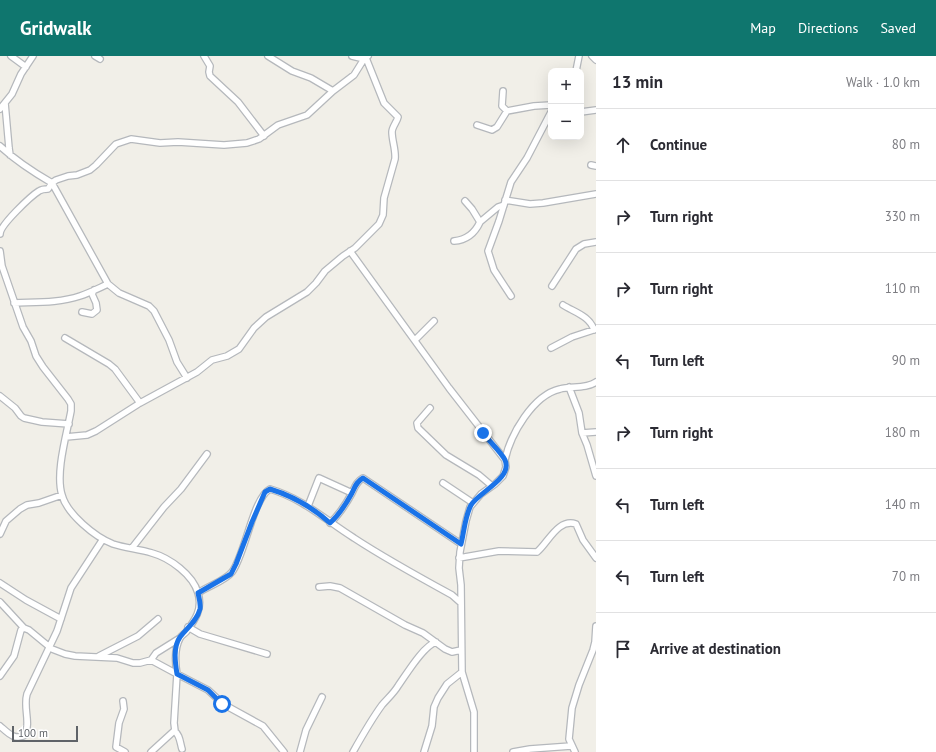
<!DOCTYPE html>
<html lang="en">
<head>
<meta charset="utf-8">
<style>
	body { margin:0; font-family:"PT Sans",sans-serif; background:#f2f2f3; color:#2b2b33 }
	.controls { position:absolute; right:12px; top:12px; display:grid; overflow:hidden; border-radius:8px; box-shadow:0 4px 16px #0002 }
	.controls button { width:36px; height:36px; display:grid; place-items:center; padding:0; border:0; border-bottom:1px solid #e1e1e2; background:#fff; color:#2b2b33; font:20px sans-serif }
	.scale { position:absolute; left:12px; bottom:10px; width:66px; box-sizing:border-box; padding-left:4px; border:2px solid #5f6368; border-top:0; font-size:11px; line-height:14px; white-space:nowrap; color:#5f6368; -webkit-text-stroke:3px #fff; paint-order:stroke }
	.stop { position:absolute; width:12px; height:12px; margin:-9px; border:3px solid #1a73e8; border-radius:50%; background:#fff }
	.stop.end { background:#1a73e8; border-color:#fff; box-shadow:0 1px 4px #0008 }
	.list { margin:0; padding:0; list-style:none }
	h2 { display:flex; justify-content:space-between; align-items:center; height:52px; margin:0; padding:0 16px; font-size:17px }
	h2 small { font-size:13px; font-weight:400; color:#7c7c81 }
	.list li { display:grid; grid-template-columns:26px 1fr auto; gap:12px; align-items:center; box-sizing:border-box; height:72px; padding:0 16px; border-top:1px solid #e1e1e2 }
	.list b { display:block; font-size:15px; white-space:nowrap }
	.list em { font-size:13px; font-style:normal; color:#7c7c81 }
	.icon { flex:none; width:22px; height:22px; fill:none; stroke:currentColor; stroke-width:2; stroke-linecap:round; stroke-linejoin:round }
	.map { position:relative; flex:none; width:596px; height:696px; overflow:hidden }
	header { display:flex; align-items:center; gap:24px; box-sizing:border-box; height:56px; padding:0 20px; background:#0f766e; color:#fff }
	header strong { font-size:19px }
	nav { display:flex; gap:22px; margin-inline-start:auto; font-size:14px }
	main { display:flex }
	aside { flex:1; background:#fff }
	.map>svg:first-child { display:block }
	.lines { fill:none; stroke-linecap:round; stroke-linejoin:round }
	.minor-casing { stroke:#b5b8bc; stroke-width:8 }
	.minor { stroke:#fff; stroke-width:5.5 }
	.route { stroke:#1a73e8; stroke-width:5 }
</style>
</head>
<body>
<header>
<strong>Gridwalk</strong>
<nav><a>Map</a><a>Directions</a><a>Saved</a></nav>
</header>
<main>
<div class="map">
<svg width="596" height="696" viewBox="0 0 596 696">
	<rect width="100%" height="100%" fill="#f1efe8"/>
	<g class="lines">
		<g class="minor-casing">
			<path id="minor" d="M 11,0 L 26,11
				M 95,0 L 100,3
				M 204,0 L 210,10 L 209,16 L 210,20 L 238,46 L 264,80
				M 268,0 L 292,15 L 311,22 L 333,35
				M 352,0 L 364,3
				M 592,0 L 596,4
				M 576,15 L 579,0
				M 503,35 L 502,50 L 507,55
				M 5,47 L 9,92 L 10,99
				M 0,53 L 12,38 L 21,18 L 33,0
				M 581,56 L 596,54
				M 477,69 L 492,74 L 497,71 L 507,55 L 534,50 L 551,49
				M 0,90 C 16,105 33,116 52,127 L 48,133 C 45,133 42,133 39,135 C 31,140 0,169 0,178
				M 591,109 L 596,110
				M 505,144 L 530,148 L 543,147 L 596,138
				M 480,166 L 498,151 L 504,149
				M 454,185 C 467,184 475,177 480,166 L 472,153 L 465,145
				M 0,195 L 2,210 L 23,271 L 31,285 L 36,300 L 43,311 L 68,343 L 71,348 L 71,355 C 67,377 55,417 62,439 C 67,458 95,481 113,488 C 125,492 139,493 152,497 C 170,502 193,519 198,537 C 203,553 195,564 186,576 C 184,578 181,580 180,582 C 174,593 175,606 177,618 L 208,634 L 223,648 L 263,670 L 284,696
				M 350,195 L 449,332 L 505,404 L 506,411 L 503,420 L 495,428 L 481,438 L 470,451 L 466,465 L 460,496 L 459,512 L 461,529 L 462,616 L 474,656 L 474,696
				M 552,230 L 576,193 L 584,188 L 596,186
				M 511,240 L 494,214 L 488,195 L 499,165 L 511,126 L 527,102 L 551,56
				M 14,247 C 36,246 59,247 80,240 C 89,237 99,232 108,228
				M 563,249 C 574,256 590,260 594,274
				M 82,256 L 92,258 L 97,254 L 96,247 L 92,238 L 94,234
				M 65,282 L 109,308 L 115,313 L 140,347
				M 415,284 L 434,265
				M 551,292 L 572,281 L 596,273
				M 187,322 L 177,306 L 169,284 L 154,255 L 149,250 L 119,237 L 108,228 L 52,127 L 56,124 L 68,120 L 77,119 L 90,114 L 96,109 L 116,88 L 131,83 L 160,87 L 178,86 L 224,89 L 247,87 L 259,83 L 278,69 L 307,59 L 333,35 L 354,19 L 364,3 L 368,0
				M 569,331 L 579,357 L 582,377 L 587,389 L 596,420
				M 0,340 L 15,352 L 21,360 L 24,362 L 42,366 L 69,368
				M 430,352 L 417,367 L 418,372 L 446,399 L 479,419 L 492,430
				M 582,377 L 596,376
				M 66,381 L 87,379 L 96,375 L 140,347 L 197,316 L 212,304 L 227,300 L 239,293 L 254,272 L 266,261 L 307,236 L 316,227 L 325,215 L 343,200 L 355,192 L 379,168 L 383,159 L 384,142 L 395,103 C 396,94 392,85 392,76 C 392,71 397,66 398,61 L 384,47 L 366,2
				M 505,404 C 510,379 533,339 560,333 C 571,330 586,333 596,326
				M 443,427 L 473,447
				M 308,450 L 319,422 L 352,437
				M 330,467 C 339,459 346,448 352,437 C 355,431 356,426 363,422 L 461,488
				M 0,478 L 6,465 L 20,453 L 27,449 L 39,447 L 62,439
				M 132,492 L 164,451 L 181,433 L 207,398
				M 459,502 L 499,495 L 537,496 C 548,487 558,462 576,468 L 583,484 L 596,502
				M 0,527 L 26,544 L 61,563
				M 319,531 L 330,530 L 340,532 L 405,569 L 423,577 L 445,593 L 452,596 L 461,594
				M 198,537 C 208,530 225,525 232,516 C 245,499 253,442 270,433 C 304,443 325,464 354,482 C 386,503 419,521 452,539 L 461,547
				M 0,546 L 24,572
				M 188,571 L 200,578 L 267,598
				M 99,600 L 138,580 L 158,563
				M 151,604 L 177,618 L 174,667 L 175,675
				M 0,620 L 14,600 L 21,574 L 24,572 L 29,574 L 52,593 L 65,598 L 75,600 L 117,602 L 133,607 L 140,607 L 151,604 L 156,597 L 180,582
				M 123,645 L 124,653 L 119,667 L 116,691 L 125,696
				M 0,670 C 8,677 15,685 25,679 C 31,666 23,652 27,638 L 57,575 L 71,532 L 103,483
				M 151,696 L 174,675 C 180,678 180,687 182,693
				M 300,696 L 306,674 L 322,641
				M 353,696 C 362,680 371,664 382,649 C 387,643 394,637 398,630 C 406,619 423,590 436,586
				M 424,696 L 432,670 L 434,651 L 438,642 L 447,628 L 462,616
				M 513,696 L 530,693 L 571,690
				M 575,696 L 569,683 L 572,652 L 579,629 L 593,594 L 595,586 L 596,570"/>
		</g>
		<use href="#minor" class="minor"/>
	</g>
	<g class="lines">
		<path class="route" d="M 222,648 L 208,634 L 177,618 C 175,606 173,591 180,581 C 187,572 197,565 200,553 C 201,548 199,542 198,537 L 231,518 L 236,508 L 252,466 L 265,436 L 270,433 C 293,440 312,451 330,467 C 339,459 346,448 352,437 C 355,431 356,426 363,422 L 461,488 C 464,476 465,460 471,449 C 479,436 513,422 505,404 C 502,397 488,384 483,377"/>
	</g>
</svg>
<div class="controls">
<button>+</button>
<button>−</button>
</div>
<div class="scale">100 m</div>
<div class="stop" style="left:222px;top:648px"></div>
<div class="stop end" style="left:483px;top:377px"></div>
</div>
<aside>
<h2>13 min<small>Walk · 1.0 km</small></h2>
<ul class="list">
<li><svg class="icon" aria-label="ahead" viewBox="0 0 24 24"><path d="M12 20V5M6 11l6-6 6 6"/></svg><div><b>Continue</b></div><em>80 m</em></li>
<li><svg class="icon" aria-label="right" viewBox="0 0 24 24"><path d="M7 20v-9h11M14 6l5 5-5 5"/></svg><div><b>Turn right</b></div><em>330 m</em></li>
<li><svg class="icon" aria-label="right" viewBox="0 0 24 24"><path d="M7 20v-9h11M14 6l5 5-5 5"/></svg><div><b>Turn right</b></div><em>110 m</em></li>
<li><svg class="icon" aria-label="left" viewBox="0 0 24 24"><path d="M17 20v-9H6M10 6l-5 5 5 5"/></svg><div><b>Turn left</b></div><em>90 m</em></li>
<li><svg class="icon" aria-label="right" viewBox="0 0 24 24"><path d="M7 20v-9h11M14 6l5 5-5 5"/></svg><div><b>Turn right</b></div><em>180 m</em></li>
<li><svg class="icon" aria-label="left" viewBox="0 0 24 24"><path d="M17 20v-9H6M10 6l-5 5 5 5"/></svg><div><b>Turn left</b></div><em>140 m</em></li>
<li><svg class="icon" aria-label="left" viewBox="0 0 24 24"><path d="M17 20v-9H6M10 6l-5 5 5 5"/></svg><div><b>Turn left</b></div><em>70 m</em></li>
<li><svg class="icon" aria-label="arrive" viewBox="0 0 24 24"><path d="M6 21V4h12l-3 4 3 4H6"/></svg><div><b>Arrive at destination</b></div></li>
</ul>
</aside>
</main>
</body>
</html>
